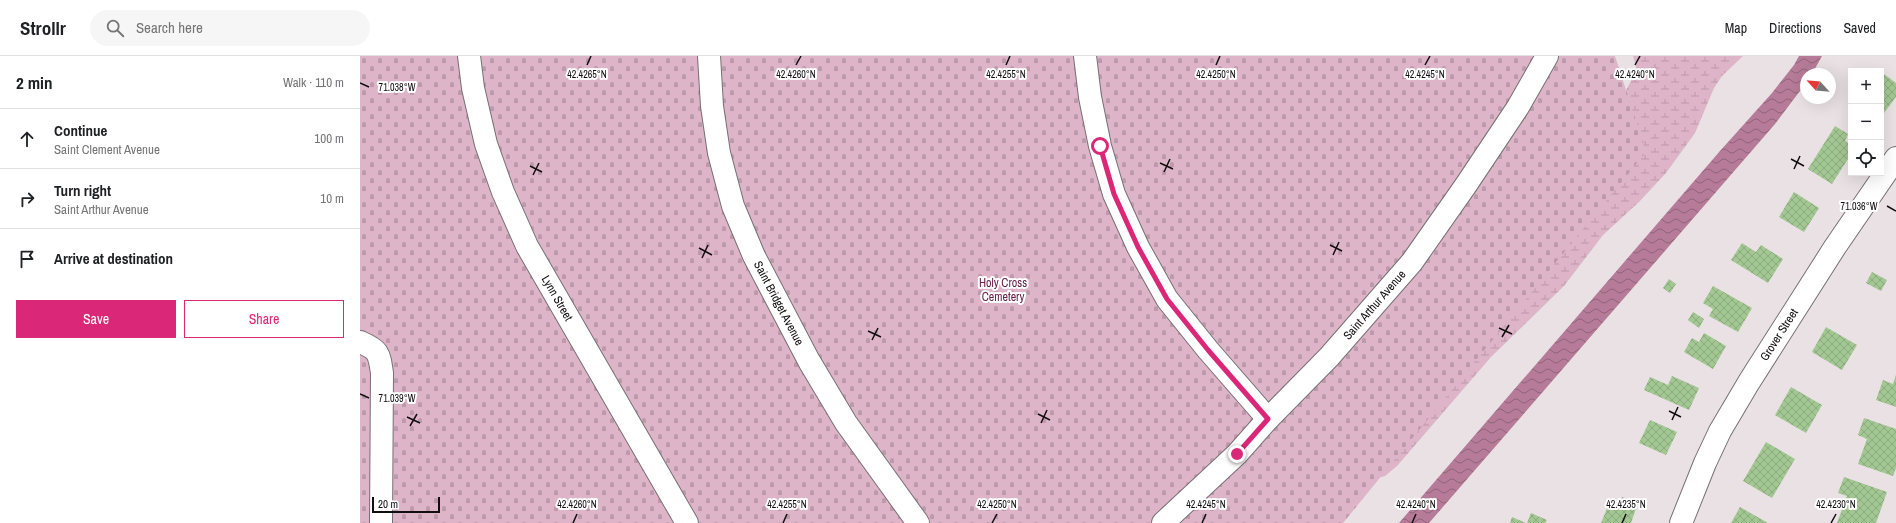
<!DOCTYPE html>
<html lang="en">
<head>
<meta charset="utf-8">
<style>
	body { margin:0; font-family:"Archivo Narrow",sans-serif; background:#f6f6f6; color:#202124 }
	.controls { position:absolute; right:12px; top:12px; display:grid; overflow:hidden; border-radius:0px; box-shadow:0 4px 16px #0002 }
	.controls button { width:36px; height:36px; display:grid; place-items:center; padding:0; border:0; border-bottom:1px solid #e0e0e0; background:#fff; color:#202124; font:20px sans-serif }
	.compass { position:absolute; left:1440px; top:12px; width:36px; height:36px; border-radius:50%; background:#fff; box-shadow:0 4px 16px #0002; rotate:296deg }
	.scale { position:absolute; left:12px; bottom:10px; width:68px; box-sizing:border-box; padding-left:4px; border:2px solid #110e0f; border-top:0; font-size:11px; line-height:14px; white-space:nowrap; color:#110e0f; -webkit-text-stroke:3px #fff; paint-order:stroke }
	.stop { position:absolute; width:12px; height:12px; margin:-9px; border:3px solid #db2777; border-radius:50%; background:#fff }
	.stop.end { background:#db2777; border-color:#fff; box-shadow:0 1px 4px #0008 }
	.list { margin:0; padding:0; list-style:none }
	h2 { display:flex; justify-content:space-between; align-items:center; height:52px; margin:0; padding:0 16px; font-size:17px }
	h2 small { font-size:13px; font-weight:400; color:#757577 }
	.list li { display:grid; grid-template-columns:26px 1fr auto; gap:12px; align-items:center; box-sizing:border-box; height:60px; padding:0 16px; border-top:1px solid #e0e0e0 }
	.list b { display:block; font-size:15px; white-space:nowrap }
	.list p { margin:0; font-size:13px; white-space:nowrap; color:#757577 }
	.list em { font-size:13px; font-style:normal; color:#757577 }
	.actions { display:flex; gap:8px; padding:12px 16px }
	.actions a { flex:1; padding:9px 0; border:1px solid #db2777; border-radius:0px; text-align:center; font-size:14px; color:#db2777 }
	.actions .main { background:#db2777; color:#fff }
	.icon { flex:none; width:22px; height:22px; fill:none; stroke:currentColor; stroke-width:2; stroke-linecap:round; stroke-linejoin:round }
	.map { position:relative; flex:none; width:1536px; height:467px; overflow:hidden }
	header { display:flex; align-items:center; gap:24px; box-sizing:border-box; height:56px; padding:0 20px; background:#fff; border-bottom:1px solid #e0e0e0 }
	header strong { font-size:19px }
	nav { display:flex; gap:22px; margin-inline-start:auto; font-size:14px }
	.search { width:280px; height:36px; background:#f6f6f6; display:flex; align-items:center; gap:10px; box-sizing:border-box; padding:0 14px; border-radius:22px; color:#757577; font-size:15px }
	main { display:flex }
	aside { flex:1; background:#fff }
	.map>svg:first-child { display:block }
	.wetland { fill:url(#wetland-marsh) }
	.cemetery { fill:url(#cemetery-stones) }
	.water { fill:url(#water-waves) }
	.building { fill:url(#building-cross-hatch) }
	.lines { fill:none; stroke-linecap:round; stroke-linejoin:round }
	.minor-casing { stroke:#777073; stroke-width:24 }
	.major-casing { stroke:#777073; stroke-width:24 }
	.minor { stroke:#fff; stroke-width:22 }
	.major { stroke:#fff; stroke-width:22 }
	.route { stroke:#db2777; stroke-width:5 }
	.ticks { fill:none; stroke:#110e0f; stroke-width:1.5 }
	.labels { text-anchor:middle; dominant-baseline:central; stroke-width:4; stroke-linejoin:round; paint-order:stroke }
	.park-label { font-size:12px; fill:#68214b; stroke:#fff }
	.street-label { font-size:12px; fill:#110e0f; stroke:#fff }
	.ticks-label { font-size:10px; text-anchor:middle; fill:#110e0f; stroke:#fff; stroke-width:4; stroke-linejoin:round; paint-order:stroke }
</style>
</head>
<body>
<header>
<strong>Strollr</strong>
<div class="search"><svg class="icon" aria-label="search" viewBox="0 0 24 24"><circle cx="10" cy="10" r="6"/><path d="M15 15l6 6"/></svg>Search here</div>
<nav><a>Map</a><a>Directions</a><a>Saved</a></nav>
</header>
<main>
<aside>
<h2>2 min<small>Walk · 110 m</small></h2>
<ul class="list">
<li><svg class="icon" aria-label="ahead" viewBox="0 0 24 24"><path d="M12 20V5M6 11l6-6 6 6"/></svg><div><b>Continue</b><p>Saint Clement Avenue</p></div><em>100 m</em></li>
<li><svg class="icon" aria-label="right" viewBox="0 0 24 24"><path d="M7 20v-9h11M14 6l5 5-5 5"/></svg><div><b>Turn right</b><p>Saint Arthur Avenue</p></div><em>10 m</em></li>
<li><svg class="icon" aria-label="arrive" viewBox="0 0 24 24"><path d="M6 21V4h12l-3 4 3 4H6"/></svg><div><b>Arrive at destination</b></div></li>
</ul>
<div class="actions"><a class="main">Save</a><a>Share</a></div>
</aside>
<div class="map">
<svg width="1536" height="467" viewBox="0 0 1536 467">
	<defs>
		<pattern id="wetland-marsh" width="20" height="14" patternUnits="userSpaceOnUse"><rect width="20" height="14" fill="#ddb4c8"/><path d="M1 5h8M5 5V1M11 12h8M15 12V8" fill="none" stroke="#bd9aab"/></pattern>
		<pattern id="cemetery-stones" width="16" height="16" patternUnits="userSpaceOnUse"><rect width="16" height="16" fill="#ddb4c8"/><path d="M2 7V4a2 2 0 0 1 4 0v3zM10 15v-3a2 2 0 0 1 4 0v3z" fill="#bd9aab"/></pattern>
		<pattern id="water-waves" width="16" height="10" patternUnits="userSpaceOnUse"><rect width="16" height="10" fill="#b57b98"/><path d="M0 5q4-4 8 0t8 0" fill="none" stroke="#92637a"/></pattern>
		<pattern id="building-cross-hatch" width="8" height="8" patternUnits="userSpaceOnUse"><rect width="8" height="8" fill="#a3c792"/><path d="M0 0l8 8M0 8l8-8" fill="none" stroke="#8baa7d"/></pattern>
	</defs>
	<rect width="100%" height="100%" fill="#e9e1e4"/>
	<path class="wetland" d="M 1273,0 L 1383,0 L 1362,20 L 1354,32 L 1335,77 L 1306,117 L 1279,146 L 1243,179 L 1204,230 L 1131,301 L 1037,410 L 1025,420 L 1011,424 L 1265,36 L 1277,14 Z"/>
	<path class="cemetery" d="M 0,0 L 1255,0 L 1286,96 L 983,467 L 0,467 Z"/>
	<path class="water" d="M 1439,0 L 1462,0 L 1452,18 L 1446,18 L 1446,27 L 1415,68 L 1069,467 L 1039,467 L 1360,95 L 1412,37 L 1434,9 Z"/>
	<path class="building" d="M 1521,16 L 1536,27 L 1536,41 L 1521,61 Z
		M 1475,70 L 1488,78 L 1485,85 L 1491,89 L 1491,98 L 1472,128 L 1448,113 Z
		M 1434,136 L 1459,152 L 1444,176 L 1419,161 Z
		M 1382,187 L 1396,196 L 1401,189 L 1423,203 L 1408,227 L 1371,204 Z
		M 1512,216 L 1527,224 L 1521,235 L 1506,227 Z
		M 1309,223 L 1316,228 L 1310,237 L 1303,232 Z
		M 1353,230 L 1392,252 L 1378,276 L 1349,260 L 1353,253 L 1343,247 Z
		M 1333,256 L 1344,263 L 1339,272 L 1328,264 Z
		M 1466,271 L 1497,289 L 1482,314 L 1452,296 Z
		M 1344,277 L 1366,290 L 1353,313 L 1324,296 L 1332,282 L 1339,286 Z
		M 1536,319 L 1536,351 L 1516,344 L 1523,324 L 1533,328 Z
		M 1312,320 L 1339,332 L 1329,354 L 1284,334 L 1290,321 L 1308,329 Z
		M 1431,331 L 1462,349 L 1446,377 L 1415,359 Z
		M 1504,362 L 1536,373 L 1536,412 L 1533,420 L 1498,408 L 1507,383 L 1498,379 Z
		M 1290,364 L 1317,376 L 1306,399 L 1279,387 Z
		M 1406,386 L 1435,403 L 1412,442 L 1383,425 Z
		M 1484,421 L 1527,436 L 1516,467 L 1477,467 L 1487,440 L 1478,437 Z
		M 1262,441 L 1278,447 L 1271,467 L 1241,467 L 1248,450 L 1257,453 Z
		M 1380,451 L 1408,467 L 1371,467 Z
		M 1171,457 L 1187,464 L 1185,467 L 1167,467 Z
		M 1152,461 L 1166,467 L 1150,467 Z"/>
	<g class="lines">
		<g class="minor-casing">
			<g id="minor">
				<path id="s1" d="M 349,0 L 352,50 L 359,97 L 373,150 L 394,200 L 449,305 L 486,367 L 558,467"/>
				<path d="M 725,0 L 730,41 L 740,90 L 754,138 L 778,191 L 807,243 L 848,294 L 908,363"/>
				<path d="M 0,286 C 19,294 19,297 22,317 L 21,467"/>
				<path id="s2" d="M 803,467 L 877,398 L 908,363 L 969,301 L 1052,206 L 1106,129 L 1158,51 L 1187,0"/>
				<path id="s3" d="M 1321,467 L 1345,407 L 1360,375 L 1389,326 L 1475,191 L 1536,102"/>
			</g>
		</g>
		<g class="major-casing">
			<g id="major">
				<path id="s4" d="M 109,0 L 113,32 L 126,88 L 143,136 L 167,190 L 327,467"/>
			</g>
		</g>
		<use href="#minor" class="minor"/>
		<use href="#major" class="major"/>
	</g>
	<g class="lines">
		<path class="route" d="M 740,90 L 754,138 L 778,191 L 807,243 L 848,294 L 908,363 L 877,398"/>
	</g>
	<path class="ticks" d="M 227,9 L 231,0M 436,9 L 441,0M 646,9 L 650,0M 856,9 L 860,0M 1065,9 L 1070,0M 1275,9 L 1280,0M 0,27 L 9,31M 1431,103 L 1444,110M 800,107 L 813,113M 170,110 L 182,116M 1434,113 L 1440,100M 804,116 L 810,103M 173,119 L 179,107M 1527,150 L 1536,155M 970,189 L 982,195M 339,192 L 352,199M 973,199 L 979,186M 342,202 L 348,189M 1139,272 L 1152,278M 508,275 L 521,281M 1142,281 L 1149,269M 512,284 L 518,272M 0,338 L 9,342M 1309,355 L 1321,361M 678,358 L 690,364M 47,361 L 60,367M 1312,364 L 1318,351M 681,367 L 687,354M 50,370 L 57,358M 213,467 L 217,458M 423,467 L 427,458M 632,467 L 637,458M 842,467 L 846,458M 1052,467 L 1056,458M 1262,467 L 1266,458M 1471,467 L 1476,458"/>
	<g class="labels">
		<g class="park-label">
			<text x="643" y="227">Holy Cross<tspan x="643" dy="14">Cemetery</tspan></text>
		</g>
		<g class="street-label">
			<text stroke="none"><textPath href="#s4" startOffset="260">Lynn Street</textPath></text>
			<text stroke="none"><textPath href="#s1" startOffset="260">Saint Bridget Avenue</textPath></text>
			<text stroke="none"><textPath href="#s2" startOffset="304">Saint Arthur Avenue</textPath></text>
			<text stroke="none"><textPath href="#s3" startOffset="213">Grover Street</textPath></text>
		</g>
	</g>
	<g class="ticks-label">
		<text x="227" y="22">42.4265°N</text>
		<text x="436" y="22">42.4260°N</text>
		<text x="1275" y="22">42.4240°N</text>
		<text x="646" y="22">42.4255°N</text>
		<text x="856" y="22">42.4250°N</text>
		<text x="1065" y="22">42.4245°N</text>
		<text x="37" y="35">71.038°W</text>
		<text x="1499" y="154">71.036°W</text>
		<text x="37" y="346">71.039°W</text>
		<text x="217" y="452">42.4260°N</text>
		<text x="427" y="452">42.4255°N</text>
		<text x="637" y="452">42.4250°N</text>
		<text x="846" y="452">42.4245°N</text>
		<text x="1056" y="452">42.4240°N</text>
		<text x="1266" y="452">42.4235°N</text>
		<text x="1476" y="452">42.4230°N</text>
	</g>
</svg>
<div class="controls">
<button>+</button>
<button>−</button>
<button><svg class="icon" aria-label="locate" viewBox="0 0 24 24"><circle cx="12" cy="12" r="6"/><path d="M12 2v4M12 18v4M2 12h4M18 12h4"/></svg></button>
</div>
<svg class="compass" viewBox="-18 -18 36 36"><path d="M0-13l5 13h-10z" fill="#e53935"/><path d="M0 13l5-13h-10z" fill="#757577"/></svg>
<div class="scale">20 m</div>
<div class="stop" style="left:740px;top:90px"></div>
<div class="stop end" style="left:877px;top:398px"></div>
</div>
</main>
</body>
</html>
